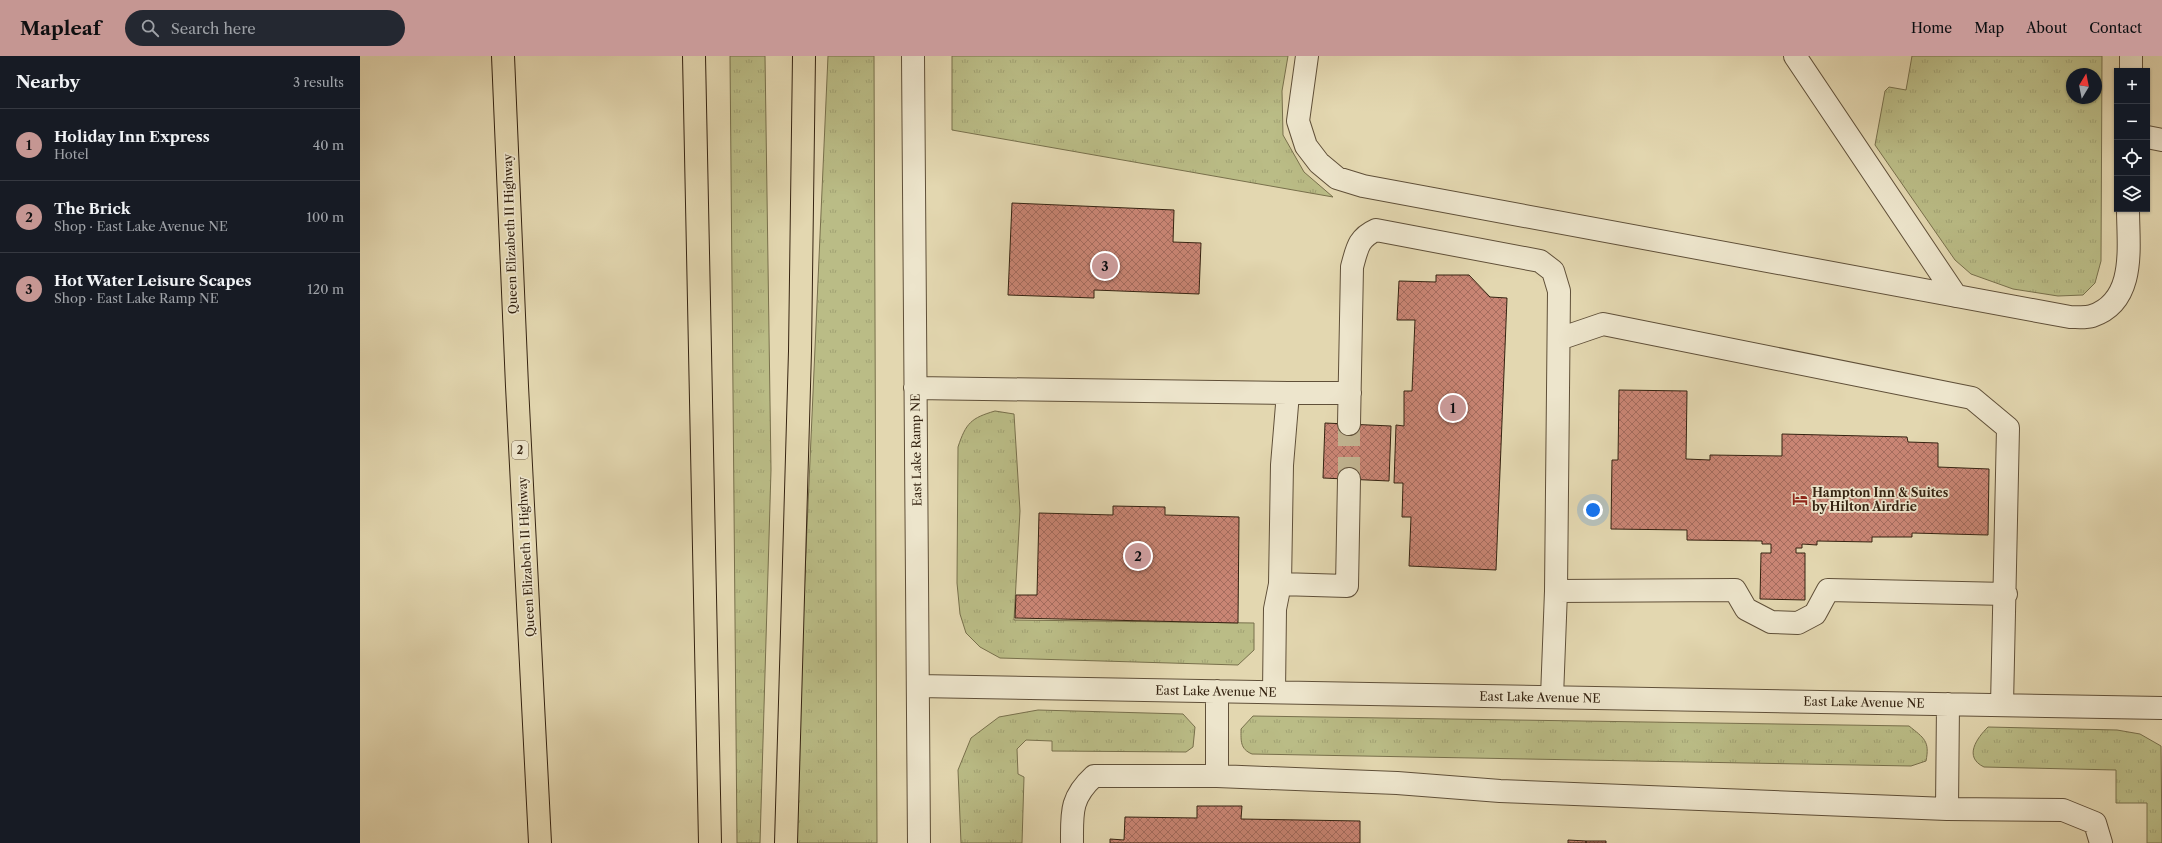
<!DOCTYPE html>
<html lang="en">
<head>
<meta charset="utf-8">
<style>
	body { margin:0; font-family:"Libre Caslon Text",serif; background:#242831; color:#f1f3f6 }
	.controls { position:absolute; right:12px; top:12px; display:grid; overflow:hidden; border-radius:0px; box-shadow:0 1px 3px #0004 }
	.controls button { width:36px; height:36px; display:grid; place-items:center; padding:0; border:0; border-bottom:1px solid #363941; background:#171b24; color:#f1f3f6; font:20px sans-serif }
	.compass { position:absolute; left:1706px; top:12px; width:36px; height:36px; border-radius:50%; background:#171b24; box-shadow:0 1px 3px #0004; rotate:10deg }
	.you { position:absolute; left:1233px; top:454px; width:14px; height:14px; margin:-10px; border:3px solid #fff; border-radius:50%; background:#1a73e8; box-shadow:0 0 0 6px #1a73e833 }
	.badge { display:grid; place-items:center; width:26px; height:26px; border-radius:50%; background:#c59692; color:#111; font-size:13px; font-weight:700 }
	.pin { position:absolute; translate:-50% -50%; border:2px solid #fff; box-shadow:0 1px 4px #0006 }
	.list { margin:0; padding:0; list-style:none }
	h2 { display:flex; justify-content:space-between; align-items:center; height:52px; margin:0; padding:0 16px; font-size:17px }
	h2 small { font-size:13px; font-weight:400; color:#9ea1a6 }
	.list li { display:grid; grid-template-columns:26px 1fr auto; gap:12px; align-items:center; box-sizing:border-box; height:72px; padding:0 16px; border-top:1px solid #363941 }
	.list b { display:block; font-size:15px; white-space:nowrap }
	.list p { margin:0; font-size:13px; white-space:nowrap; color:#9ea1a6 }
	.list em { font-size:13px; font-style:normal; color:#9ea1a6 }
	.icon { flex:none; width:22px; height:22px; fill:none; stroke:currentColor; stroke-width:2; stroke-linecap:round; stroke-linejoin:round }
	.map { position:relative; flex:none; width:1802px; height:787px; overflow:hidden }
	header { display:flex; align-items:center; gap:24px; box-sizing:border-box; height:56px; padding:0 20px; background:#c59692; color:#111 }
	header strong { font-size:19px }
	nav { display:flex; gap:22px; margin-inline-start:auto; font-size:14px }
	.search { width:280px; height:36px; background:#242831; display:flex; align-items:center; gap:10px; box-sizing:border-box; padding:0 14px; border-radius:22px; color:#9ea1a6; font-size:15px }
	main { display:flex }
	aside { flex:1; background:#171b24 }
	.map>svg:first-child { display:block }
	.grass { fill:url(#grass-tufts); stroke:#78704c; fill-rule:evenodd }
	.building { fill:url(#building-cross-hatch); stroke:#352311 }
	.lines { fill:none; stroke-linecap:round; stroke-linejoin:round }
	.minor-tunnel { stroke:#c0b390; stroke-width:22; stroke-dasharray:22 11; stroke-linecap:butt }
	.minor-casing { stroke:#605039; stroke-width:24 }
	.highway-casing { stroke:#352311; stroke-width:24 }
	.minor { stroke:#ede5cc; stroke-width:22 }
	.highway { stroke:#e3d7b0; stroke-width:22 }
	.labels { text-anchor:middle; dominant-baseline:central; stroke-width:3.5; stroke-linejoin:round; paint-order:stroke }
	.shield { fill:#ede5cc; stroke:#6c5d49; stroke-width:1 }
	.shield-label { font-size:11px; font-weight:bold; fill:#352311 }
	.street-label { font-size:12px; fill:#352311; stroke:#ede5cc }
	.poi-label { font-size:12px; font-weight:bold; fill:#352311; stroke:#ede5cc; text-anchor:start }
</style>
</head>
<body>
<header>
<strong>Mapleaf</strong>
<div class="search"><svg class="icon" aria-label="search" viewBox="0 0 24 24"><circle cx="10" cy="10" r="6"/><path d="M15 15l6 6"/></svg>Search here</div>
<nav><a>Home</a><a>Map</a><a>About</a><a>Contact</a></nav>
</header>
<main>
<aside>
<h2>Nearby<small>3 results</small></h2>
<ul class="list">
<li><span class="badge">1</span><div><b>Holiday Inn Express</b><p>Hotel</p></div><em>40 m</em></li>
<li><span class="badge">2</span><div><b>The Brick</b><p>Shop · East Lake Avenue NE</p></div><em>100 m</em></li>
<li><span class="badge">3</span><div><b>Hot Water Leisure Scapes</b><p>Shop · East Lake Ramp NE</p></div><em>120 m</em></li>
</ul>
</aside>
<div class="map">
<svg width="1802" height="787" viewBox="0 0 1802 787">
	<defs>
		<pattern id="grass-tufts" width="24" height="20" patternUnits="userSpaceOnUse"><rect width="24" height="20" fill="#babc86"/><path d="M3 7l-1-3M5 7V3M7 7l1-3M15 17l-1-3M17 17v-4M19 17l1-3" fill="none" stroke="#a0a173"/></pattern>
		<pattern id="building-cross-hatch" width="8" height="8" patternUnits="userSpaceOnUse"><rect width="8" height="8" fill="#c98574"/><path d="M0 0l8 8M0 8l8-8" fill="none" stroke="#a46c5e"/></pattern>
	</defs>
	<rect width="100%" height="100%" fill="#e3d7b0"/>
	<filter id="stains"><feTurbulence type="fractalNoise" baseFrequency=".005" numOctaves="4"/><feColorMatrix values="0 0 0 0 .2 0 0 0 0 .09 0 0 0 0 .02 0 0 0 .5 -.17"/></filter>
	<radialGradient id="worn" r=".72"><stop offset=".6" stop-color="#630" stop-opacity="0"/><stop offset="1" stop-color="#630" stop-opacity=".3"/></radialGradient>
	<path class="grass" d="M 370,0 L 405,0 L 411,414 L 400,787 L 377,787 Z
		M 468,0 L 514,0 L 517,787 L 433,787 Z
		M 592,0 L 928,0 L 922,35 L 923,79 L 944,116 L 973,141 L 592,74 Z
		M 1552,0 L 1742,0 L 1741,205 L 1735,227 L 1723,239 L 1698,240 L 1653,233 L 1611,218 L 1595,204 L 1515,89 L 1525,35 L 1529,31 L 1546,34 ZM 1712,18 L 1736,18 L 1736,42 L 1712,42 Z
		M 635,355 L 654,358 L 660,455 L 654,564 L 894,567 L 894,594 L 878,609 L 640,602 L 620,591 L 606,577 L 600,558 L 597,527 L 598,391 C 606,367 611,362 635,355 Z
		M 678,654 L 823,658 L 835,671 L 833,691 L 826,696 L 692,695 L 692,685 L 666,684 L 657,693 L 658,718 L 664,721 L 662,787 L 601,787 L 598,714 L 611,682 L 639,661 Z
		M 893,660 L 1549,670 C 1564,682 1570,685 1566,705 L 1551,710 L 892,698 C 880,693 881,685 881,673 Z
		M 1628,671 L 1757,674 L 1780,678 L 1801,690 L 1802,787 L 1787,787 L 1787,747 L 1756,747 L 1756,714 L 1624,711 C 1603,701 1617,682 1628,671 Z"/>
	<path class="building" d="M 652,147 L 814,154 L 813,186 L 841,187 L 839,238 L 734,234 L 734,242 L 648,239 Z
		M 1076,219 L 1109,219 L 1130,241 L 1147,242 L 1136,514 L 1049,510 L 1051,461 L 1042,461 L 1043,427 L 1034,427 L 1036,369 L 1044,370 L 1044,335 L 1052,335 L 1055,264 L 1037,264 L 1039,225 L 1076,226 Z
		M 1259,334 L 1327,335 L 1326,403 L 1350,404 L 1350,399 L 1422,400 L 1422,378 L 1547,381 L 1548,386 L 1578,387 L 1578,411 L 1629,413 L 1628,479 L 1552,477 L 1552,481 L 1512,481 L 1512,486 L 1457,485 L 1457,489 L 1442,488 L 1442,492 L 1436,492 L 1436,497 L 1445,497 L 1445,544 L 1400,543 L 1401,497 L 1411,497 L 1411,488 L 1402,488 L 1402,485 L 1327,484 L 1327,474 L 1251,473 L 1252,404 L 1258,404 Z
		M 965,367 L 1031,370 L 1029,425 L 963,422 Z
		M 753,450 L 805,451 L 805,459 L 879,461 L 878,567 L 655,562 L 656,539 L 677,539 L 679,457 L 753,459 Z
		M 837,750 L 882,750 L 881,763 L 1000,765 L 1000,787 L 750,787 L 750,783 L 764,784 L 765,761 L 837,762 Z
		M 1208,784 L 1226,785 L 1226,787 L 1208,787 Z
		M 1226,785 L 1246,785 L 1246,787 L 1226,787 Z"/>
	<g class="lines">
		<path class="minor-tunnel" d="M 989,423 L 989,368"/>
		<g class="minor-casing">
			<path id="minor" d="M 553,0 L 559,787
				M 947,0 L 938,65 L 946,90 L 959,107 L 977,122 L 1003,130 L 1710,261 C 1717,261 1726,262 1732,260 C 1777,245 1768,190 1768,153
				M 1435,0 L 1596,240
				M 1771,15 L 1771,0
				M 1787,81 L 1802,84
				M 1199,283 L 1243,268 L 1612,342 L 1648,372 L 1642,649
				M 555,332 L 928,337 L 922,409 L 920,528 L 915,553 L 914,636
				M 928,337 L 990,337
				M 989,368 L 992,211 C 997,193 998,182 1016,174 L 1180,205 L 1193,215 L 1199,235 L 1196,535 L 1192,641
				M 920,528 L 987,530 L 989,423
				M 1196,535 L 1375,534 L 1386,553 L 1411,566 L 1438,567 L 1455,558 L 1468,534 L 1646,538
				M 558,630 L 1802,652
				M 857,635 L 857,720
				M 1587,753 L 1588,648
				M 712,787 C 712,757 710,742 734,720 L 857,720 L 1037,727 L 1140,735 L 1587,753 L 1703,754 L 1735,767 L 1741,787"/>
		</g>
		<g class="highway-casing">
			<path id="highway" d="M 143,0 L 157,330 L 180,787
				M 334,0 L 350,787
				M 426,787 L 440,295 L 444,0"/>
		</g>
		<use href="#minor" class="minor"/>
		<use href="#highway" class="highway"/>
	</g>
	<defs>
		<g id="hotel-bare" transform="scale(1.2)"><path d="M-6-4.5h1.5V1H6V5H4.5V3h-9V5H-6ZM-4 0a1.8 1.8 0 1 1 3.6 0ZM.5 0V-2.5h3Q6-2.5 6 0Z" fill="#8f2418" stroke="#ede5cc" stroke-width="2.5" paint-order="stroke"/></g>
	</defs>
	<g fill-rule="evenodd">
		<use href="#hotel-bare" x="1440" y="443"/>
	</g>
	<g class="labels">
		<rect class="shield" x="152" y="385" width="16" height="18" rx="3"/>
		<g class="shield-label">
			<text x="160" y="394">2</text>
		</g>
		<g class="street-label">
			<text transform="translate(150 178) rotate(-92)">Queen Elizabeth II Highway</text>
			<text transform="translate(556 394) rotate(-91)">East Lake Ramp NE</text>
			<text transform="translate(166 501) rotate(-93)">Queen Elizabeth II Highway</text>
			<text transform="translate(856 635) rotate(1)">East Lake Avenue NE</text>
			<text transform="translate(1180 641) rotate(1)">East Lake Avenue NE</text>
			<text transform="translate(1504 646) rotate(1)">East Lake Avenue NE</text>
		</g>
		<g class="poi-label">
			<text x="1452" y="436">Hampton Inn &amp; Suites<tspan x="1452" dy="14">by Hilton Airdrie</tspan></text>
		</g>
	</g>
	<rect width="100%" height="100%" filter="url(#stains)"/>
	<rect width="100%" height="100%" fill="url(#worn)"/>
</svg>
<div class="controls">
<button>+</button>
<button>−</button>
<button><svg class="icon" aria-label="locate" viewBox="0 0 24 24"><circle cx="12" cy="12" r="6"/><path d="M12 2v4M12 18v4M2 12h4M18 12h4"/></svg></button>
<button><svg class="icon" aria-label="layers" viewBox="0 0 24 24"><path d="M12 4l9 5-9 5-9-5zM3 14l9 5 9-5"/></svg></button>
</div>
<svg class="compass" viewBox="-18 -18 36 36"><path d="M0-13l5 13h-10z" fill="#e53935"/><path d="M0 13l5-13h-10z" fill="#9ea1a6"/></svg>
<div class="you"></div>
<div class="pin badge" style="left:1093px;top:352px">1</div>
<div class="pin badge" style="left:778px;top:500px">2</div>
<div class="pin badge" style="left:745px;top:210px">3</div>
</div>
</main>
</body>
</html>
